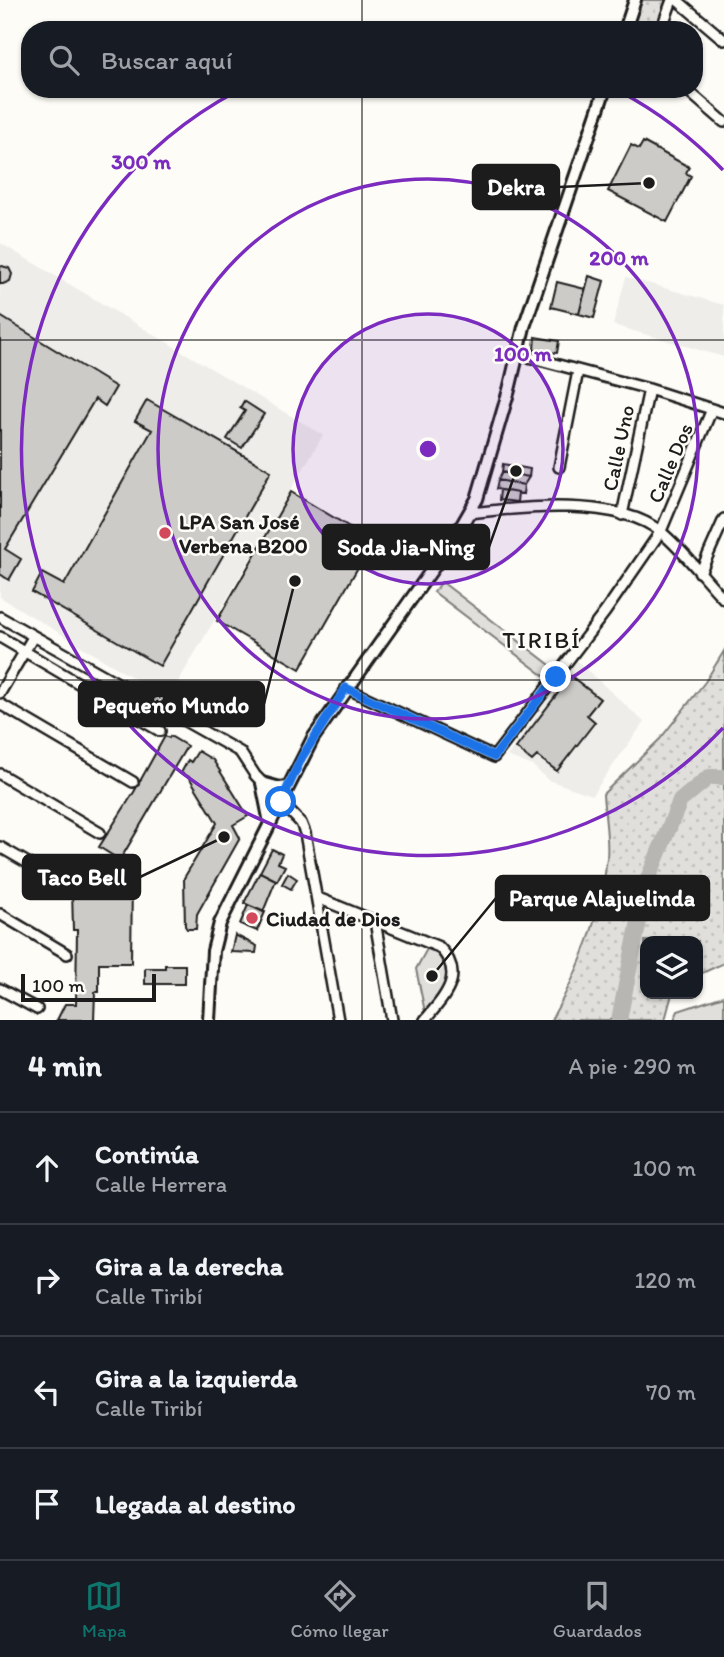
<!DOCTYPE html>
<html lang="es">
<head>
<meta charset="utf-8">
<style>
	body { margin:0; font-family:Itim,sans-serif; background:#20242c; color:#f1f3f6 }
	.controls { position:absolute; right:21px; bottom:21px; display:grid; overflow:hidden; border-radius:14px; box-shadow:0 2px 5px #0004 }
	.controls button { width:63px; height:63px; display:grid; place-items:center; padding:0; border:0; border-bottom:2px solid #363941; background:#171b24; color:#f1f3f6; font:35px sans-serif }
	.scale { position:absolute; left:21px; bottom:18px; width:135px; box-sizing:border-box; padding-left:7px; border:4px solid #1c1c1c; border-top:0; font-size:19px; line-height:24px; white-space:nowrap; color:#1c1c1c; -webkit-text-stroke:5px #fdfcf7; paint-order:stroke }
	.stop { position:absolute; width:21px; height:21px; margin:-16px; border:5px solid #1a73e8; border-radius:50%; background:#fff }
	.stop.end { background:#1a73e8; border-color:#fff; box-shadow:0 2px 7px #0008 }
	.list { margin:0; padding:0; list-style:none }
	h2 { display:flex; justify-content:space-between; align-items:center; height:91px; margin:0; padding:0 28px; font-size:30px }
	h2 small { font-size:23px; font-weight:400; color:#9ea1a6 }
	.list li { display:grid; grid-template-columns:46px 1fr auto; gap:21px; align-items:center; box-sizing:border-box; height:112px; padding:0 28px; border-top:2px solid #363941 }
	.list b { display:block; font-size:26px; white-space:nowrap }
	.list p { margin:0; font-size:23px; white-space:nowrap; color:#9ea1a6 }
	.list em { font-size:23px; font-style:normal; color:#9ea1a6 }
	.icon { flex:none; width:38px; height:38px; fill:none; stroke:currentColor; stroke-width:2; stroke-linecap:round; stroke-linejoin:round }
	.map { position:relative; flex:none; width:724px; height:1020px; overflow:hidden }
	.search { position:absolute; background:#171b24; box-shadow:0 2px 5px #0004; left:21px; right:21px; top:21px; height:77px; display:flex; align-items:center; gap:18px; box-sizing:border-box; padding:0 24px; border-radius:28px; color:#9ea1a6; font-size:26px }
	.sheet { height:539px; background:#171b24 }
	nav { display:flex; justify-content:space-around; align-items:center; box-sizing:border-box; height:98px; border-top:2px solid #363941; background:#171b24; font-size:19px; color:#9ea1a6 }
	nav a { display:grid; justify-items:center; gap:4px }
	nav .on { color:#0f766e }
	.map>svg:first-child { display:block }
	.built { fill:#eeede9 }
	.grass { fill:url(#grass-dots); stroke:#7e7e7c; stroke-width:2 }
	.park { fill:#e0dfdb; stroke:#7e7e7c; stroke-width:2 }
	.lines { fill:none; stroke-linecap:round; stroke-linejoin:round }
	.river { stroke:#b7b6b2; stroke-width:16 }
	.building { fill:#cccbc8; stroke:#1c1c1c; stroke-width:2 }
	.minor-casing { stroke:#1c1c1c; stroke-width:14 }
	.tertiary-casing { stroke:#1c1c1c; stroke-width:16 }
	.minor { stroke:#fdfcf7; stroke-width:9 }
	.tertiary { stroke:#fdfcf7; stroke-width:10 }
	.route { stroke:#1a73e8; stroke-width:9 }
	.grid { fill:none; stroke:#1c1c1c; stroke-width:2; stroke-opacity:0.55 }
	.ring { fill:none; stroke:#7b2cbf; stroke-width:3.5 }
	.poi-dot { fill:#d1495b; stroke:#fdfcf7; stroke-width:2.5 }
	.labels { text-anchor:middle; dominant-baseline:central; stroke-width:5; stroke-linejoin:round; paint-order:stroke }
	.street-label { font-size:21px; fill:#1c1c1c; stroke:#fdfcf7 }
	.poi-label { font-size:21px; font-weight:bold; fill:#1c1c1c; stroke:#fdfcf7; text-anchor:start }
	.neighbourhood-label { font-size:23px; letter-spacing:2px; fill:#1c1c1c; stroke:#fdfcf7 }
	.centre { fill:#7b2cbf; stroke:#fdfcf7; stroke-width:3.5 }
	.ring-label { font-size:21px; text-anchor:middle; font-weight:bold; fill:#7b2cbf; stroke:#fdfcf7; stroke-width:5; stroke-linejoin:round; paint-order:stroke }
	.leader { fill:none; stroke:#1c1c1c; stroke-width:2.5 }
	.callout-dot { fill:#1c1c1c; stroke:#fdfcf7; stroke-width:2.5 }
	.callout { fill:#1c1c1c; stroke:#1c1c1c; stroke-width:2.5 }
	.callout-label { font-size:23px; text-anchor:middle; font-weight:bold; fill:#fff }
</style>
</head>
<body>
<div class="map">
<svg width="724" height="1020" viewBox="0 0 724 1020">
	<defs>
		<pattern id="grass-dots" width="8" height="8" patternUnits="userSpaceOnUse" patternTransform="scale(1.75)"><rect width="8" height="8" fill="#e0dfdb"/><path d="M2 2h.1M6 6h.1" fill="none" stroke="#c0bfbb" stroke-width="1.8" stroke-linecap="round"/></pattern>
	</defs>
	<rect width="100%" height="100%" fill="#fdfcf7"/>
	<filter id="ink" filterUnits="userSpaceOnUse"><feTurbulence type="fractalNoise" baseFrequency=".0143" numOctaves="2"/><feDisplacementMap in="SourceGraphic" scale="14" xChannelSelector="R" yChannelSelector="G"/><feConvolveMatrix kernelMatrix="1 2 1 2 8 2 1 2 1" color-interpolation-filters="sRGB"/></filter>
	<g filter="url(#ink)">
		<path class="built" d="M 0,243 L 323,435 L 168,699 L 0,597 Z
			M 626,277 L 724,305 L 724,357 L 613,325 Z
			M 576,660 L 644,722 L 592,795 L 548,780 L 533,766 L 507,756 Z"/>
		<path class="grass" d="M 641,0 L 666,0 L 656,30 L 630,30 Z
			M 724,651 L 724,963 L 698,975 L 698,941 L 645,941 L 645,994 L 672,994 L 665,1020 L 551,1020 C 580,970 601,917 607,858 C 609,837 604,814 603,794 L 660,739 L 705,682 Z"/>
		<path class="park" d="M 442,582 L 554,668 L 547,678 L 434,592 Z
			M 428,947 C 464,966 444,990 425,1012 L 416,969 Z
			M 724,996 L 724,1020 L 674,1020 L 678,1011 Z"/>
		<g class="lines">
			<path class="river" d="M 619,1020 L 647,881 L 680,801 L 709,777 L 724,777"/>
		</g>
		<path class="building" d="M 643,142 L 689,167 L 686,173 L 691,176 L 667,222 L 608,191 L 631,145 L 639,149 Z
			M 2,266 L 9,268 L 12,274 L 10,281 L 3,284 L 0,284 L 0,267 Z
			M 589,276 L 604,281 L 594,318 L 579,314 Z
			M 557,282 L 585,289 L 579,314 L 551,307 Z
			M 0,316 L 116,387 L 105,406 L 95,399 L 5,549 L 21,559 L 9,580 L 0,574 Z
			M 535,337 L 559,341 L 557,353 L 534,350 Z
			M 147,400 L 271,471 L 160,666 L 32,592 L 42,573 L 64,585 L 152,430 L 135,421 Z
			M 244,401 L 264,414 L 242,448 L 227,439 L 245,411 L 240,408 Z
			M 503,464 L 530,469 L 529,477 L 502,472 Z
			M 502,472 L 529,477 L 524,485 L 498,480 Z
			M 498,480 L 524,485 L 523,494 L 496,489 Z
			M 500,490 L 518,493 L 517,502 L 499,500 Z
			M 291,492 L 373,541 L 300,669 L 217,621 Z
			M 571,676 L 600,699 L 587,715 L 595,722 L 557,771 L 537,756 L 532,761 L 516,748 Z
			M 165,736 L 169,738 L 170,736 L 187,746 L 120,860 L 99,847 L 134,792 Z
			M 198,751 L 213,760 L 248,816 L 233,825 L 240,838 L 197,914 L 196,929 L 187,929 L 185,926 L 184,878 L 217,823 L 189,777 L 181,773 L 188,760 L 191,762 Z
			M 272,849 L 282,854 L 278,863 L 285,866 L 277,881 L 260,872 Z
			M 88,859 L 99,866 L 102,861 L 132,881 L 131,963 L 99,963 L 99,992 L 95,992 L 94,1020 L 57,1020 L 65,1004 L 76,1004 L 77,930 L 73,930 L 72,890 Z
			M 260,872 L 276,880 L 263,912 L 244,903 Z
			M 288,873 L 297,879 L 291,889 L 282,884 Z
			M 248,905 L 265,912 L 257,931 L 240,924 Z
			M 235,935 L 257,946 L 256,953 L 231,952 Z
			M 165,965 L 185,965 L 185,984 L 145,984 L 145,968 L 165,968 Z
			M 165,965 L 185,965 L 185,984 L 145,984 L 145,968 L 165,968 Z"/>
		<g class="lines">
			<g class="minor-casing">
				<path id="minor" d="M 677,0 L 724,40
					M 661,30 L 672,0
					M 686,89 L 724,122
					M 517,354 L 649,389 L 724,413
					M 559,467 L 578,371
					M 470,513 C 522,507 619,497 661,532 C 684,551 703,577 724,599
					M 622,515 L 649,389
					M 700,573 L 724,519
					M 0,617 L 240,752 L 255,775 L 301,823 L 305,833 L 338,1020
					M 0,637 L 160,731
					M 346,688 L 494,757 L 605,612 L 661,531 L 712,409
					M 0,693 L 33,637
					M 0,704 L 133,782
					M 0,774 L 100,833
					M 0,847 L 68,886
					M 318,898 L 439,947 C 467,975 444,997 425,1020
					M 0,914 L 67,954
					M 375,921 L 392,1020
					M 0,989 L 37,1009"/>
			</g>
			<g class="tertiary-casing">
				<path id="tertiary" d="M 625,30 L 635,0
					M 270,823 L 262,783 L 280,788 L 288,787
					M 209,1020 L 213,951 L 220,923 L 313,738 L 455,537 L 477,499 L 509,390 L 524,327 L 605,89"/>
			</g>
			<use href="#minor" class="minor"/>
			<use href="#tertiary" class="tertiary"/>
		</g>
	</g>
	<g class="lines" filter="url(#ink)">
		<path class="route" d="M 281,802 L 302,757 L 346,688 L 494,757 L 556,677"/>
	</g>
	<path class="grid" d="M 362,0 L 362,30M 362,89 L 362,1020M 0,340 L 724,340M 0,680 L 724,680"/>
	<circle cx="428" cy="449" r="135" fill="#7b2cbf" fill-opacity=".12"/>
	<g class="ring">
		<circle cx="428" cy="449" r="135"/>
		<circle cx="428" cy="449" r="270"/>
		<path d="M723 728A406 406 0 1 1 237 91M619 91A406 406 0 0 1 723 170"/>
	</g>
	<g class="poi-dot">
		<circle cx="165" cy="533" r="7"/>
		<circle cx="252" cy="918" r="7"/>
	</g>
	<g class="labels">
		<g class="street-label">
			<text transform="translate(618 448) rotate(-78)">Calle Uno</text>
			<text transform="translate(670 463) rotate(-67)">Calle Dos</text>
		</g>
		<g class="poi-label">
			<text x="179" y="521">LPA San José<tspan x="179" dy="24">Verbena B200</tspan></text>
			<text x="266" y="918">Ciudad de Dios</text>
		</g>
		<g class="neighbourhood-label">
			<text x="542" y="640">TIRIBÍ</text>
		</g>
	</g>
	<circle cx="428" cy="449" r="10" class="centre"/>
	<g class="ring-label">
		<text x="141" y="169">300 m</text>
		<text x="619" y="265">200 m</text>
		<text x="523" y="361">100 m</text>
	</g>
	<path class="leader" d="M649 183L559 187M516 471L489 547M295 581L264 704M224 837L140 877M432 976L496 898"/>
	<g class="callout-dot">
		<circle cx="649" cy="183" r="7"/>
		<circle cx="516" cy="471" r="7"/>
		<circle cx="295" cy="581" r="7"/>
		<circle cx="224" cy="837" r="7"/>
		<circle cx="432" cy="976" r="7"/>
	</g>
	<g class="callout">
		<rect x="473" y="165" width="86" height="44" rx="7"/>
		<rect x="323" y="525" width="166" height="44" rx="7"/>
		<rect x="79" y="682" width="185" height="44" rx="7"/>
		<rect x="23" y="855" width="117" height="44" rx="7"/>
		<rect x="496" y="876" width="213" height="44" rx="7"/>
	</g>
	<g class="callout-label">
		<text x="516" y="195">Dekra</text>
		<text x="406" y="555">Soda Jia-Ning</text>
		<text x="171" y="713">Pequeño Mundo</text>
		<text x="82" y="885">Taco Bell</text>
		<text x="602" y="906">Parque Alajuelinda</text>
	</g>
</svg>
<div class="controls">
<button><svg class="icon" aria-label="layers" viewBox="0 0 24 24"><path d="M12 4l9 5-9 5-9-5zM3 14l9 5 9-5"/></svg></button>
</div>
<div class="scale">100 m</div>
<div class="stop" style="left:281px;top:802px"></div>
<div class="stop end" style="left:556px;top:677px"></div>
<div class="search"><svg class="icon" aria-label="search" viewBox="0 0 24 24"><circle cx="10" cy="10" r="6"/><path d="M15 15l6 6"/></svg>Buscar aquí</div>
</div>
<section class="sheet">
<h2>4 min<small>A pie · 290 m</small></h2>
<ul class="list">
<li><svg class="icon" aria-label="ahead" viewBox="0 0 24 24"><path d="M12 20V5M6 11l6-6 6 6"/></svg><div><b>Continúa</b><p>Calle Herrera</p></div><em>100 m</em></li>
<li><svg class="icon" aria-label="right" viewBox="0 0 24 24"><path d="M7 20v-9h11M14 6l5 5-5 5"/></svg><div><b>Gira a la derecha</b><p>Calle Tiribí</p></div><em>120 m</em></li>
<li><svg class="icon" aria-label="left" viewBox="0 0 24 24"><path d="M17 20v-9H6M10 6l-5 5 5 5"/></svg><div><b>Gira a la izquierda</b><p>Calle Tiribí</p></div><em>70 m</em></li>
<li><svg class="icon" aria-label="arrive" viewBox="0 0 24 24"><path d="M6 21V4h12l-3 4 3 4H6"/></svg><div><b>Llegada al destino</b></div></li>
</ul>
</section>
<nav>
<a class="on"><svg class="icon" aria-label="map" viewBox="0 0 24 24"><path d="M3 6l6-2 6 2 6-2v14l-6 2-6-2-6 2zM9 4v14M15 6v14"/></svg>Mapa</a>
<a><svg class="icon" aria-label="directions" viewBox="0 0 24 24"><path d="M12 3l9 9-9 9-9-9zM9 14v-3h6M13 9l2 2-2 2"/></svg>Cómo llegar</a>
<a><svg class="icon" aria-label="saved" viewBox="0 0 24 24"><path d="M7 4h10v16l-5-4-5 4z"/></svg>Guardados</a>
</nav>
</body>
</html>
